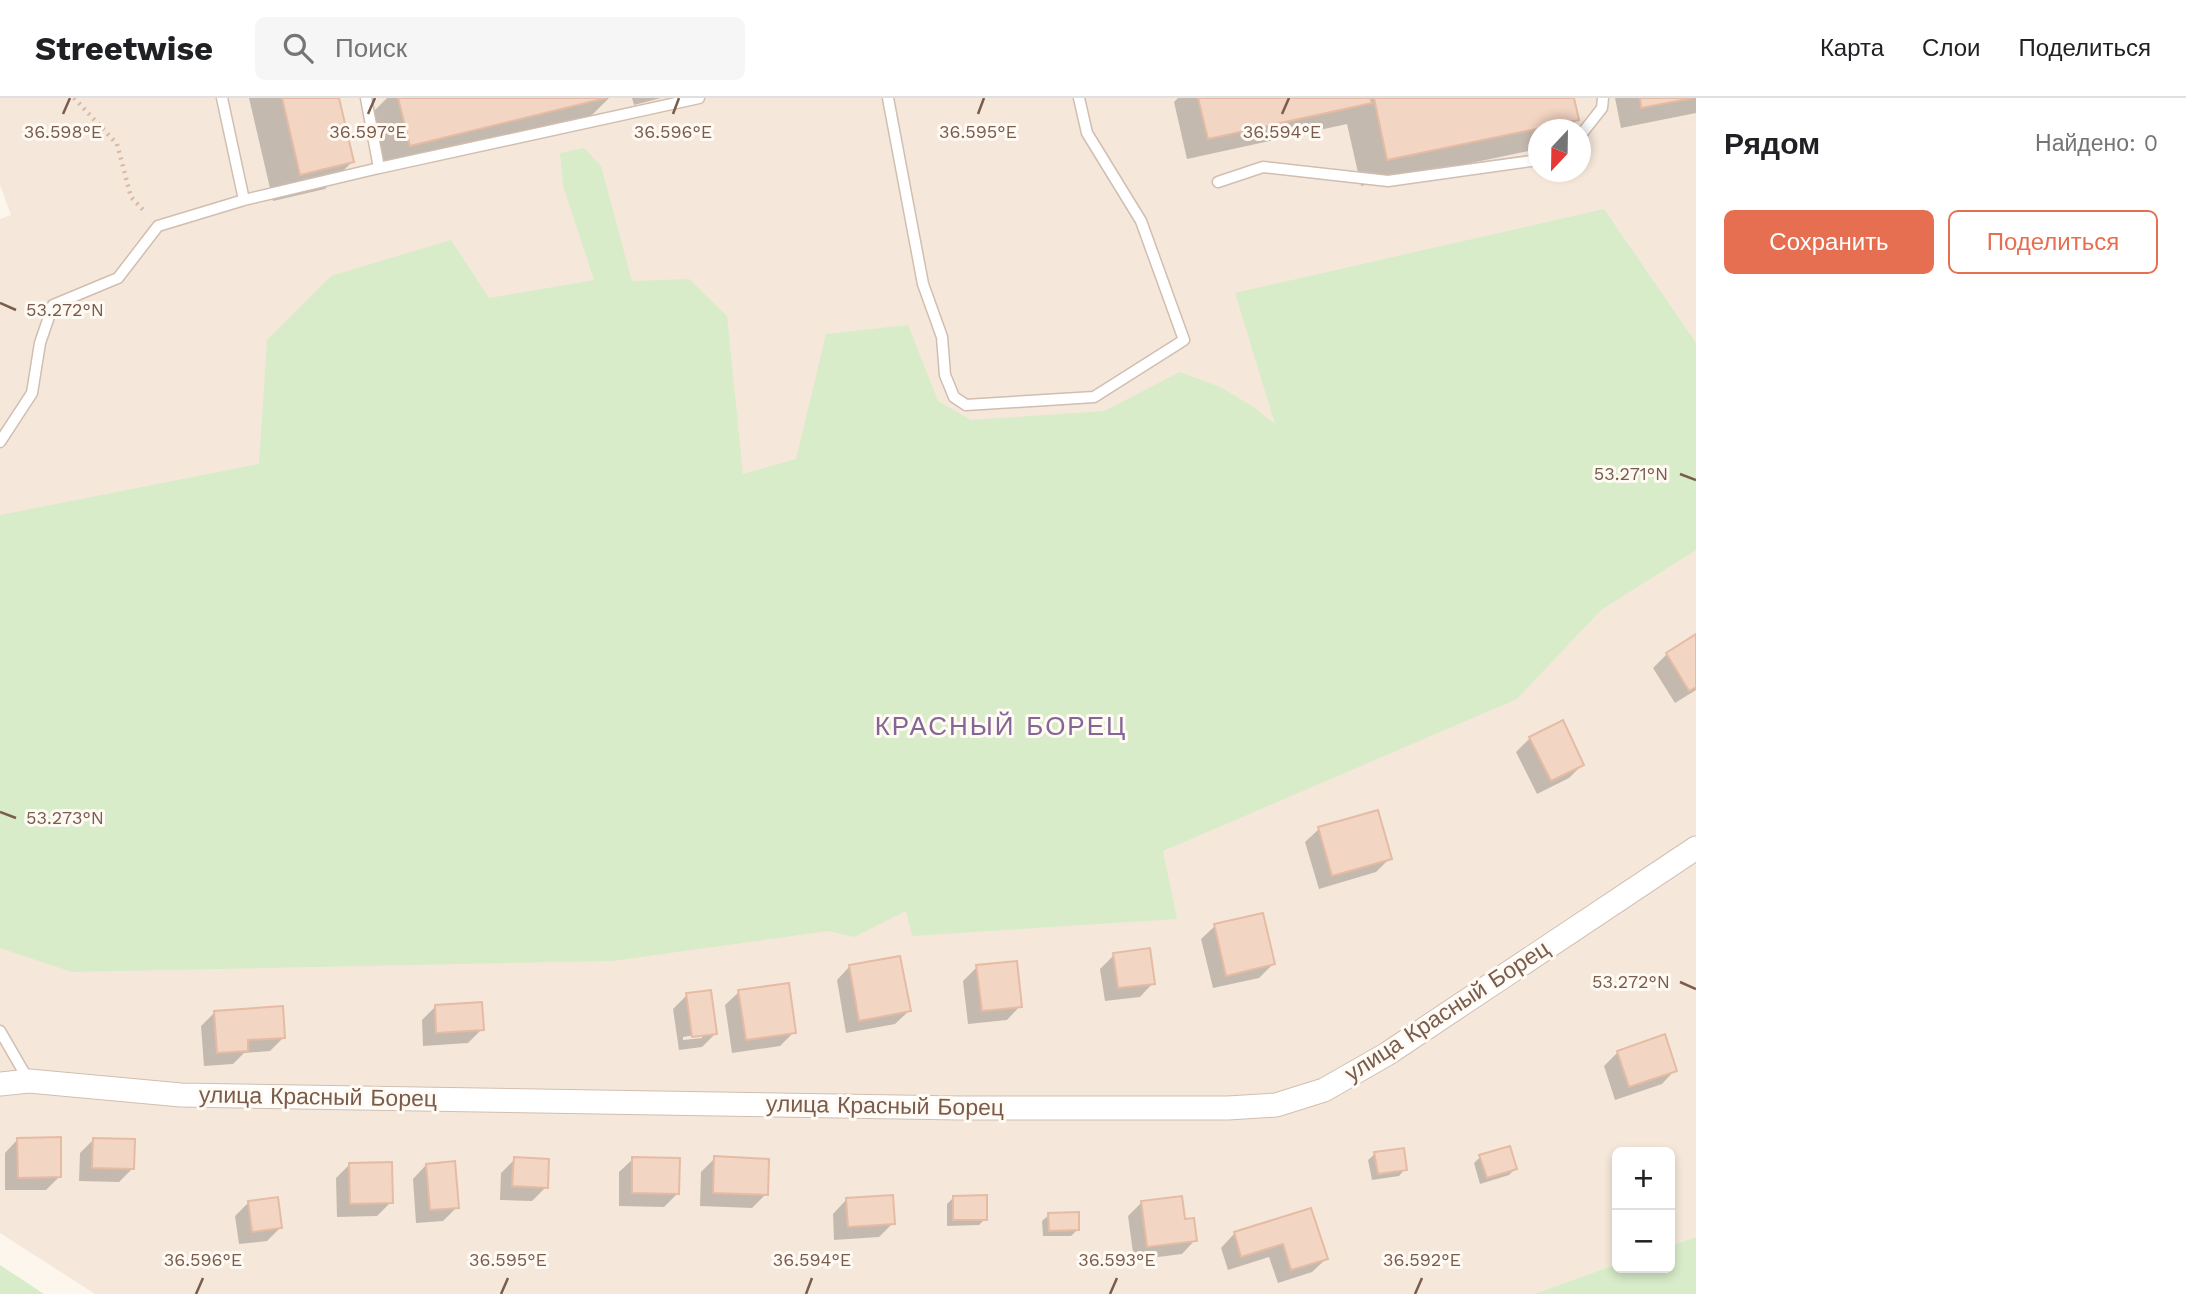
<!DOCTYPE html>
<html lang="ru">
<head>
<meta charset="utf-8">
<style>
	body { margin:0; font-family:"Work Sans",sans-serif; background:#f6f6f6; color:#202124 }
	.controls { position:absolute; right:21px; bottom:21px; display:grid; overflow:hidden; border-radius:10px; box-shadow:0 4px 10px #0003 }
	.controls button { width:63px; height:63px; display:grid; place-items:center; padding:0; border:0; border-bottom:2px solid #e0e0e0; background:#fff; color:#202124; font:35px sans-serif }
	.compass { position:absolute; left:1528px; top:21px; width:63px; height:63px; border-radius:50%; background:#fff; box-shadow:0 4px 10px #0003; rotate:202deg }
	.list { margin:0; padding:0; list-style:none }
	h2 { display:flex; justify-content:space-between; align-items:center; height:91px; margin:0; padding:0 28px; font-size:30px }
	h2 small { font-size:23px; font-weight:400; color:#757577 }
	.actions { display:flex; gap:14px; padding:21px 28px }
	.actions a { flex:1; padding:16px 0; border:2px solid #e76f51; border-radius:10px; text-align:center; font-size:24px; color:#e76f51 }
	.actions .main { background:#e76f51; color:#fff }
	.icon { flex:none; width:38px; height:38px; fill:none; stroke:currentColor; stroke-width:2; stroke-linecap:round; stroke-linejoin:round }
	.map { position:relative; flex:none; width:1696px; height:1196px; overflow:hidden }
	header { display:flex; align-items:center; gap:42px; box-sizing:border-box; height:98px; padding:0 35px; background:#fff; border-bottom:2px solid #e0e0e0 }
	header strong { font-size:33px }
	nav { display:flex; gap:38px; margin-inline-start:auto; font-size:24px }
	.search { width:490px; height:63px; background:#f6f6f6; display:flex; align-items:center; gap:18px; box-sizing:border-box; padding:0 24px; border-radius:10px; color:#757577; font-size:26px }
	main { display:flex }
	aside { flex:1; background:#fff }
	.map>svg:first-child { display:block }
	.residential { fill:#f5e8da; fill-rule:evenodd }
	.green { fill:#d8ecc9 }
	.shadow { fill:#0003; fill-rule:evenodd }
	.building { fill:#f3d5c3; stroke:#e6bba3; stroke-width:2 }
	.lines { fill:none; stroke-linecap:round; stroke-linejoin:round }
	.lane-casing { stroke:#d1beb0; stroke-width:13 }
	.street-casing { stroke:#d1beb0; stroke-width:25 }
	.path { stroke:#d9b8a5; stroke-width:4.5; stroke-dasharray:2 5; stroke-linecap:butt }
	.lane { stroke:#fff; stroke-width:10 }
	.street { stroke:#fff; stroke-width:23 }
	.ticks { fill:none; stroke:#7a5c4d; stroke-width:2.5 }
	.labels { text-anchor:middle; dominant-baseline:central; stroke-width:6; stroke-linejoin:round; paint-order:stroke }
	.street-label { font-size:23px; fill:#7a5c4d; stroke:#fffaf3 }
	.quarter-label { font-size:26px; letter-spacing:2px; fill:#846695; stroke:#fffaf3 }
	.ticks-label { font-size:18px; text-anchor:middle; fill:#7a5c4d; stroke:#fffaf3; stroke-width:6; stroke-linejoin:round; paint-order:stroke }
</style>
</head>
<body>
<header>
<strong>Streetwise</strong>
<div class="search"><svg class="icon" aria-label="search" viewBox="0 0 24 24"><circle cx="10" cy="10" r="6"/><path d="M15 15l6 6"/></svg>Поиск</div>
<nav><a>Карта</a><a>Слои</a><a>Поделиться</a></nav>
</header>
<main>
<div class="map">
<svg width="1696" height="1196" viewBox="0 0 1696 1196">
	<rect width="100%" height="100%" fill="#fdf6ec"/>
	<path class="residential" d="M 0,0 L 1696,0 L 1696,1139 L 1670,1148 L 1670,1054 L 1617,1054 L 1617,1166 L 1534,1196 L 95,1196 L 0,1135 L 0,121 L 11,117 L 0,87 ZM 1538,32 L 1580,32 L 1580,74 L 1538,74 Z"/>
	<path class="green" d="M 584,50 L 601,68 L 632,183 L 689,181 L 727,218 L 743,376 L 796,361 L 826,236 L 908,227 L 938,303 L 971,322 L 1104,313 L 1180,274 L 1220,289 L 1252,308 L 1275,326 L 1235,195 L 1604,111 L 1696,245 L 1696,452 L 1601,512 L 1517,601 L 1163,753 L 1177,821 L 912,838 L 906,813 L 854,839 L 828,833 L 612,863 L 72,874 L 0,850 L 0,417 L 259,366 L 267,242 L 331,178 L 451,142 L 489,200 L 594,182 L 563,88 L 560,55 Z
		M 1696,1139 L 1696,1196 L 1534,1196 L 1617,1166 L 1617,1170 L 1670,1170 L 1670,1148 Z
		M 0,1167 L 44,1196 L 0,1196 Z"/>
	<path class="shadow" d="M 249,0 L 337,0 L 352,64 L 325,91 L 273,103 Z
		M 387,0 L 609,0 L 584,25 L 383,74 L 369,18 Z
		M 632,0 L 661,0 L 634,7 Z
		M 1178,0 L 1572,0 L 1577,21 L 1567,32 L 1538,32 L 1538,51 L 1361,88 L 1347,26 L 1187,61 L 1174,4 Z
		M 1615,0 L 1696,0 L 1696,15 L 1621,30 Z
		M 1696,539 L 1696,592 L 1675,605 L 1653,570 L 1667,556 Z
		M 1530,640 L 1582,667 L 1569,680 L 1537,696 L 1516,654 Z
		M 1319,731 L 1390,760 L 1376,774 L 1319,791 L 1305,744 Z
		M 1215,828 L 1273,866 L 1259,880 L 1213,890 L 1201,841 Z
		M 1114,857 L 1153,885 L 1140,899 L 1105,903 L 1100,871 Z
		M 850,868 L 909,913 L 895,926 L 846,935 L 837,882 Z
		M 977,869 L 1020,908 L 1007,922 L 968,926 L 963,883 Z
		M 739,894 L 794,934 L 780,948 L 732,955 L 725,907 Z
		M 687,897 L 715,936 L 702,949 L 679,952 L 673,911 ZM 702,936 L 702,940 L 683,942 L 683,939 Z
		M 436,908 L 482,931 L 468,945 L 423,948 L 422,922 Z
		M 215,914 L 284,939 L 270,953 L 244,955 L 233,966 L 204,968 L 201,928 Z
		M 1618,954 L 1675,972 L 1662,986 L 1615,1002 L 1604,968 Z
		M 18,1041 L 60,1078 L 46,1092 L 5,1092 L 5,1055 Z
		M 93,1042 L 132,1071 L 119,1084 L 79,1083 L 80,1055 Z
		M 1375,1056 L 1405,1071 L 1399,1078 L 1372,1082 L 1368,1062 Z
		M 1480,1059 L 1515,1071 L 1509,1077 L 1480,1086 L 1474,1065 Z
		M 715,1060 L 766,1096 L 752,1110 L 700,1108 L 701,1074 Z
		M 515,1061 L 546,1089 L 532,1103 L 500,1102 L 501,1075 Z
		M 633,1061 L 677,1096 L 664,1109 L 619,1108 L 619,1074 Z
		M 349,1067 L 391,1104 L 377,1118 L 337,1119 L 336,1080 Z
		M 426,1067 L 457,1109 L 443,1123 L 416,1125 L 413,1081 Z
		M 953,1100 L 985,1121 L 979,1127 L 947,1128 L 947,1106 Z
		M 846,1102 L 893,1125 L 879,1139 L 834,1142 L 833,1116 Z
		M 1142,1104 L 1183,1123 L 1195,1142 L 1182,1156 L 1134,1162 L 1128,1118 Z
		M 248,1105 L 281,1129 L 267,1143 L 239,1146 L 235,1118 Z
		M 1310,1112 L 1326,1161 L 1312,1174 L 1278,1185 L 1269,1159 L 1228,1172 L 1221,1150 L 1234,1136 Z
		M 1049,1117 L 1077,1132 L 1071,1138 L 1043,1138 L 1042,1123 Z"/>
	<path class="building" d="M 282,0 L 339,0 L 354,64 L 300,77 Z
		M 398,0 L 606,0 L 410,48 Z
		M 1198,0 L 1370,0 L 1372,5 L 1208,41 Z
		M 1374,0 L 1574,0 L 1579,22 L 1387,62 Z
		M 1640,0 L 1693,0 L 1641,10 Z
		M 1696,536 L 1696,589 L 1689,593 L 1666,555 Z
		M 1563,622 L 1584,667 L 1551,683 L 1529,639 Z
		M 1378,712 L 1392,761 L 1332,778 L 1318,729 Z
		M 1263,815 L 1275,866 L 1226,878 L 1214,826 Z
		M 1150,850 L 1155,886 L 1118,890 L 1113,855 Z
		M 900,858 L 911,913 L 859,923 L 849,867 Z
		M 1017,863 L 1022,909 L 982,913 L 976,867 Z
		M 789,885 L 796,935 L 746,942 L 738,892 Z
		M 711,892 L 717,936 L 692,939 L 686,895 Z
		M 482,904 L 484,932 L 436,935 L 435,907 Z
		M 283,908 L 285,940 L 248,942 L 248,953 L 217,955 L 214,913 Z
		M 1665,936 L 1677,973 L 1629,989 L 1617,953 Z
		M 61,1039 L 61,1079 L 18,1080 L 17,1040 Z
		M 93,1040 L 135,1041 L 134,1071 L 92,1070 Z
		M 1510,1048 L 1517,1071 L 1487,1080 L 1479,1057 Z
		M 1404,1050 L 1407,1072 L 1378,1076 L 1374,1054 Z
		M 714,1058 L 769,1061 L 768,1097 L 713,1095 Z
		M 514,1059 L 549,1061 L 548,1090 L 512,1088 Z
		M 632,1059 L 680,1060 L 679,1096 L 632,1095 Z
		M 455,1063 L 459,1110 L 430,1112 L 426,1066 Z
		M 392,1064 L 393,1105 L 350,1106 L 349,1065 Z
		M 893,1097 L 895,1126 L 848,1129 L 846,1100 Z
		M 987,1097 L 987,1122 L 953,1122 L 953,1098 Z
		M 1182,1098 L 1185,1121 L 1194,1120 L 1197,1143 L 1147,1149 L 1141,1103 Z
		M 278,1099 L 282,1130 L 252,1134 L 248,1103 Z
		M 1311,1110 L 1328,1161 L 1291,1172 L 1283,1146 L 1241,1159 L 1234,1134 Z
		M 1079,1114 L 1079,1132 L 1049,1133 L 1048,1115 Z"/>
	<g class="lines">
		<g class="lane-casing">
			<path id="lane" d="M 222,0 L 244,102
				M 888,0 L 923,186 L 942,239 L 945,277 L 954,299 L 966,307 L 1094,299 L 1184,242 L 1141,123 L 1087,35 L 1079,0
				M 1580,38 L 1602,10 L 1603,0
				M 379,70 L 699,0
				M 1218,84 L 1263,69 L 1388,83 L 1538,62
				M 0,344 L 32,295 L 40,245 L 53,207 L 118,180 L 158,128 L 244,102 L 379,70 L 366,0
				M 0,933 L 29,983"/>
		</g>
		<g class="street-casing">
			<path id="street" d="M 0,986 L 29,983 L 181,997 L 960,1010 L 1228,1010 L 1276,1007 L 1324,992 L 1387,956 L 1696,750"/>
		</g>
		<path class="path" d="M 74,0 L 117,46 L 131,99 L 146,115"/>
		<use href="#lane" class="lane"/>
		<use href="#street" class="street"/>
	</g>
	<path class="ticks" d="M 63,16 L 70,0M 368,16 L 375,0M 673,16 L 679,0M 978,16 L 984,0M 1282,16 L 1289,0M 0,205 L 16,212M 1680,376 L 1696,382M 0,714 L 16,720M 1680,884 L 1696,891M 196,1196 L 203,1180M 501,1196 L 508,1180M 806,1196 L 812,1180M 1110,1196 L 1117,1180M 1415,1196 L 1422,1180"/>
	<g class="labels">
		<g class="street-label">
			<text transform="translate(1447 913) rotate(-33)">улица Красный Борец</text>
			<text transform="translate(318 999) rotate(1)">улица Красный Борец</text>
			<text transform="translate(885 1008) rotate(1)">улица Красный Борец</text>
		</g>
		<g class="quarter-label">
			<text x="1001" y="628">КРАСНЫЙ БОРЕЦ</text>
		</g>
	</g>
	<g class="ticks-label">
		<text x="63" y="40">36.598°E</text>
		<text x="368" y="40">36.597°E</text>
		<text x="673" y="40">36.596°E</text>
		<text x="978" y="40">36.595°E</text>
		<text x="1282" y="40">36.594°E</text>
		<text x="65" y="218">53.272°N</text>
		<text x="1631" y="382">53.271°N</text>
		<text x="65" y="726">53.273°N</text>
		<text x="1631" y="890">53.272°N</text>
		<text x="203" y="1168">36.596°E</text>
		<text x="508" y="1168">36.595°E</text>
		<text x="812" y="1168">36.594°E</text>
		<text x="1117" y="1168">36.593°E</text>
		<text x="1422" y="1168">36.592°E</text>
	</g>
</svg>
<div class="controls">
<button>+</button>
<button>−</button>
</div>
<svg class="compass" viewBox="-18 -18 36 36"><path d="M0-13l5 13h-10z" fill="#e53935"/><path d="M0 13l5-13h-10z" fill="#757577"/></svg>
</div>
<aside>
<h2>Рядом<small>Найдено: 0</small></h2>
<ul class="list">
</ul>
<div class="actions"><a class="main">Сохранить</a><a>Поделиться</a></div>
</aside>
</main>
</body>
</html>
